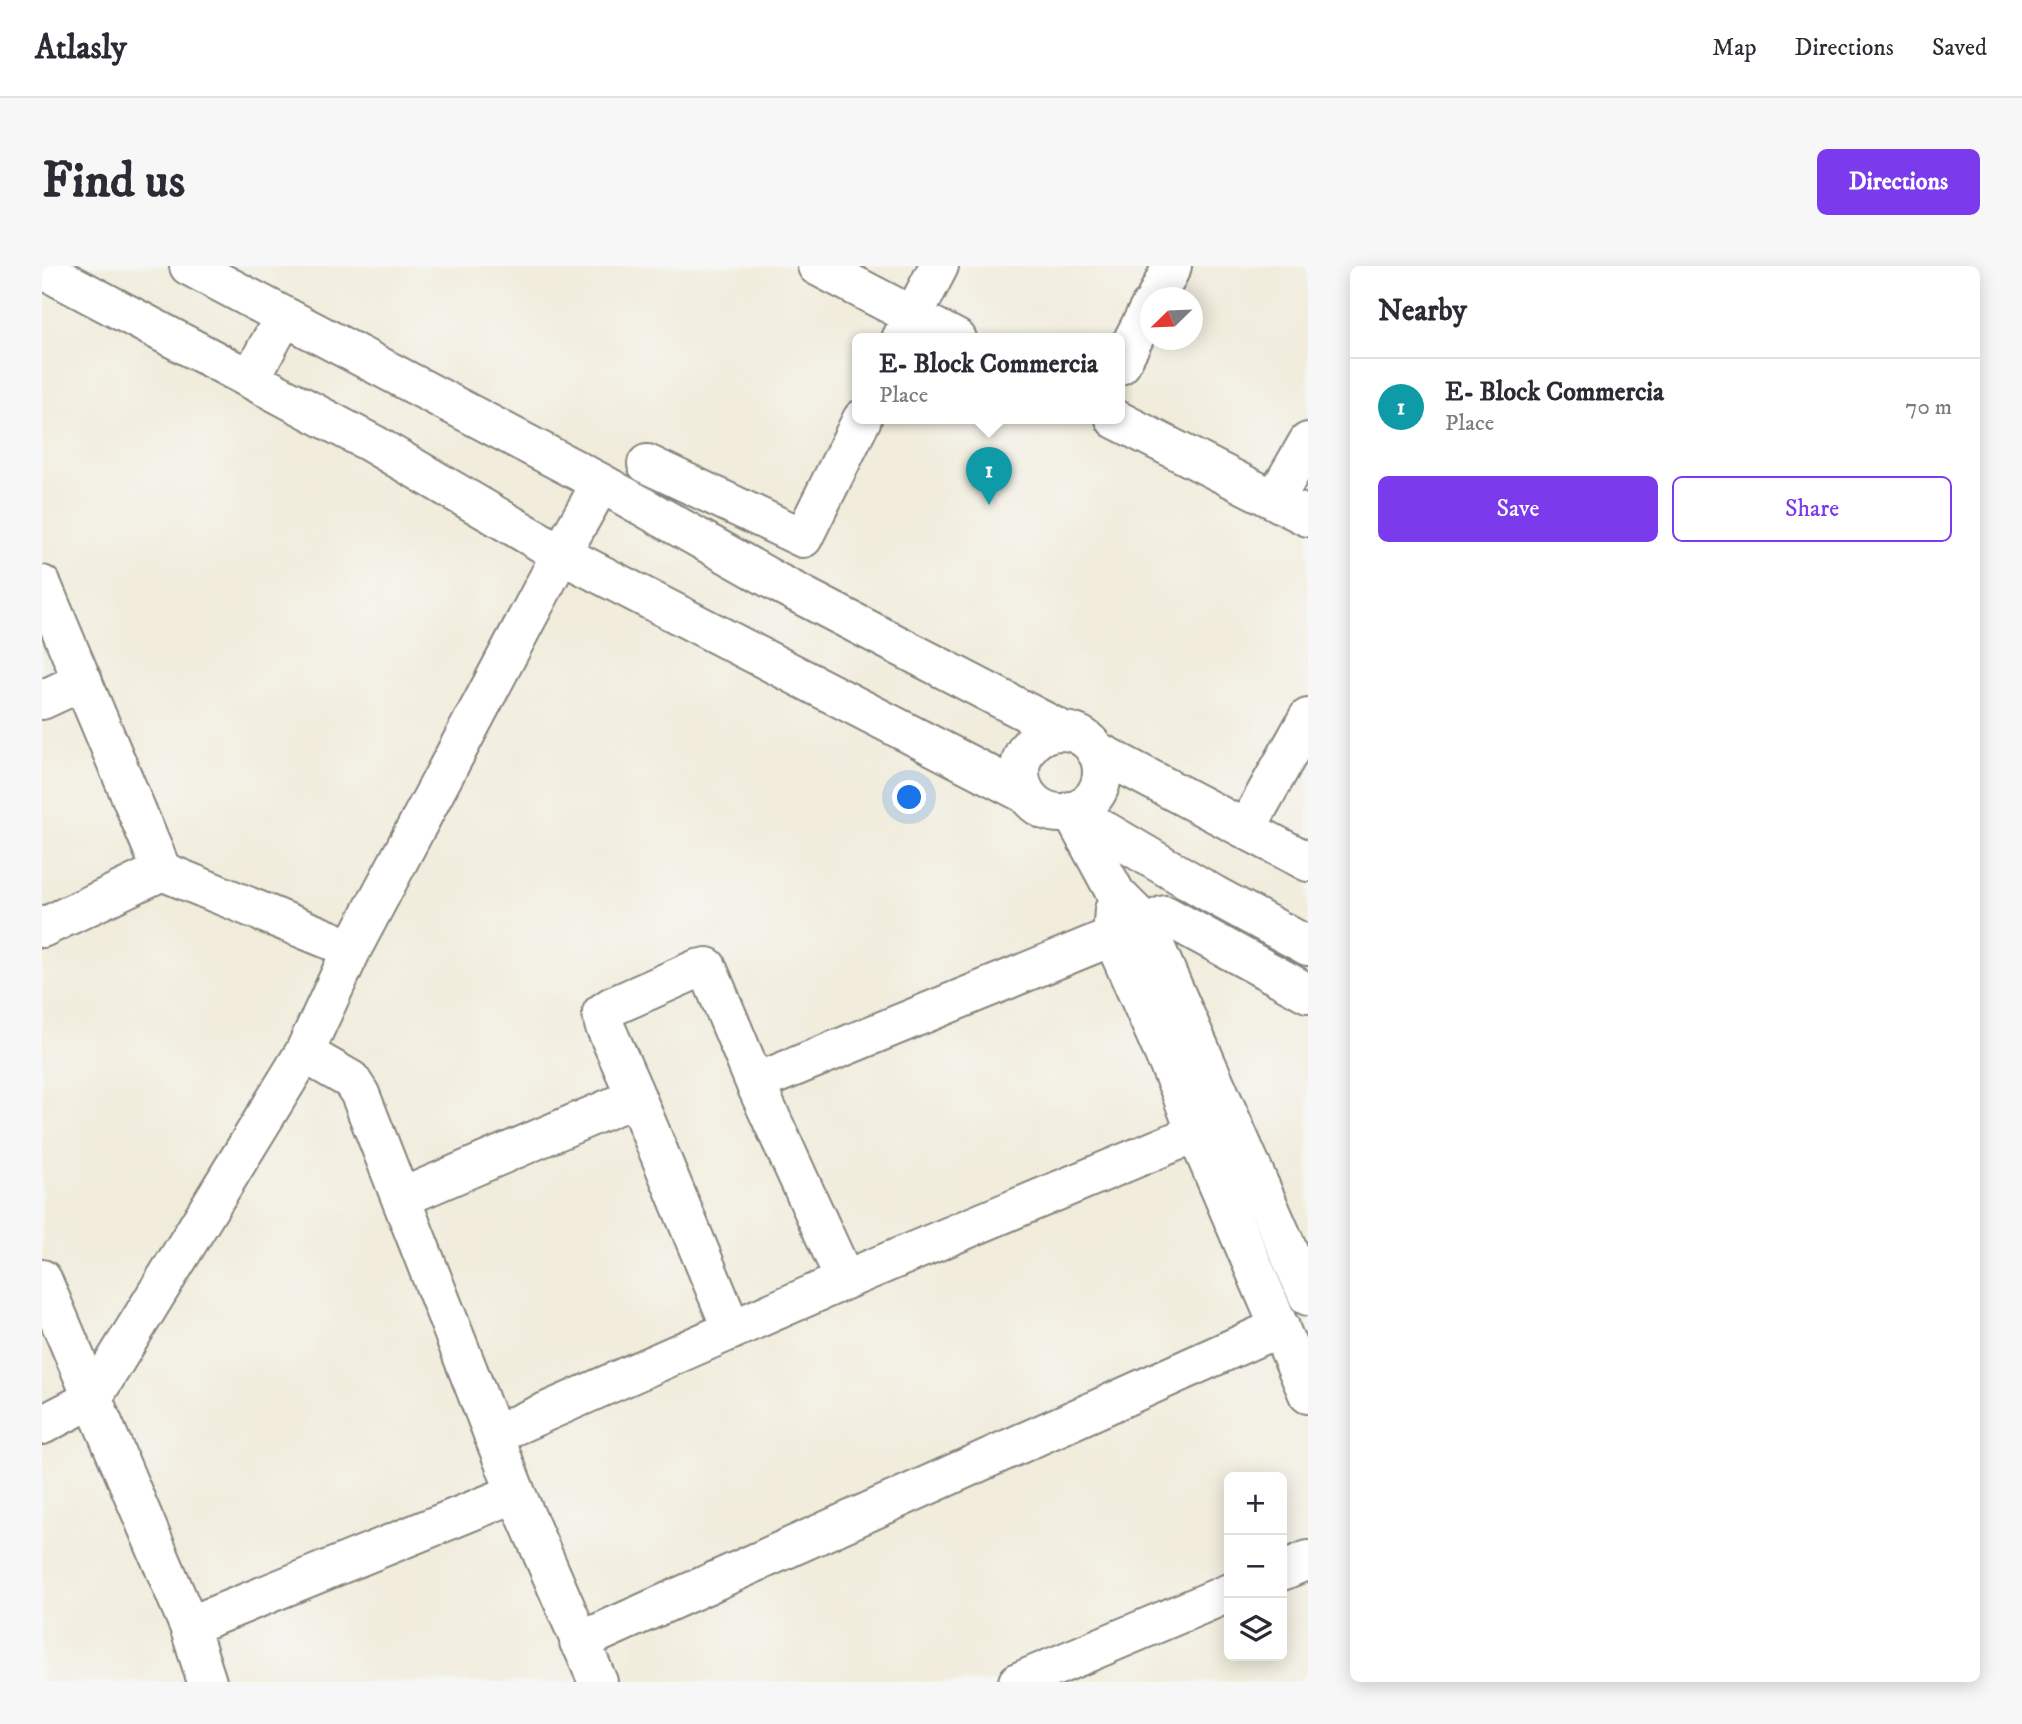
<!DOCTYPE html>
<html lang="en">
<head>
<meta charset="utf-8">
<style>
	body { margin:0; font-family:"IM FELL DW Pica",serif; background:#f7f7f7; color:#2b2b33 }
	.controls { position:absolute; right:21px; bottom:21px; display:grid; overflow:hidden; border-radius:10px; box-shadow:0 4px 18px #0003 }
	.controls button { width:63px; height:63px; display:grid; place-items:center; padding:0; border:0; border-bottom:2px solid #e1e1e2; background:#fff; color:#2b2b33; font:35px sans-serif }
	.compass { position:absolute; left:1098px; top:21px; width:63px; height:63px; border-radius:50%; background:#fff; box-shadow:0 4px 18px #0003; rotate:247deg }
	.you { position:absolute; left:868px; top:532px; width:24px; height:24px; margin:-18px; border:5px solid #fff; border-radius:50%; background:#1a73e8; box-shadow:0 0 0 10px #1a73e833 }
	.badge { display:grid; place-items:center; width:46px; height:46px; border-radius:50%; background:#7c3aed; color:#fff; font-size:23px; font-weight:700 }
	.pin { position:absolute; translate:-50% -58px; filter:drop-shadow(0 2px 4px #0008) }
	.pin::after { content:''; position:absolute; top:37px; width:24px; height:21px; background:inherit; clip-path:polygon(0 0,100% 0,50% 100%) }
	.popup { position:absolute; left:810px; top:67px; width:273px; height:91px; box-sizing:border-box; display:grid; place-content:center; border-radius:10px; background:#fff; filter:drop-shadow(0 2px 5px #0005); font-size:23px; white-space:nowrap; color:#7c7c81 }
	.popup b { font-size:26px; color:#2b2b33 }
	.popup::after { content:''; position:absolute; left:50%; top:100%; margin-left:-14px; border:14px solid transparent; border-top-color:#fff }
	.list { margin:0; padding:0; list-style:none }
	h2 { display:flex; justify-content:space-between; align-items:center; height:91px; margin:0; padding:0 28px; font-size:30px }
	h2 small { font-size:23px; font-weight:400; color:#7c7c81 }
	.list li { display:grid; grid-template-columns:46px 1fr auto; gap:21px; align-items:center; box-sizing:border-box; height:98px; padding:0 28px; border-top:2px solid #e1e1e2 }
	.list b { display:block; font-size:26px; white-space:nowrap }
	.list p { margin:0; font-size:23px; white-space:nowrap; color:#7c7c81 }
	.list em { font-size:23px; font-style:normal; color:#7c7c81 }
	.actions { display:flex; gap:14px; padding:21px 28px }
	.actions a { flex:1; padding:16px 0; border:2px solid #7c3aed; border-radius:10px; text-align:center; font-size:24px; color:#7c3aed }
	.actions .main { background:#7c3aed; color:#fff }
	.icon { flex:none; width:38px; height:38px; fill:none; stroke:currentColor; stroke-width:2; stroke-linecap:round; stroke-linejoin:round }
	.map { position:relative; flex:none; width:1266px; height:1416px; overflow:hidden; border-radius:10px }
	header { display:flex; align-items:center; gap:42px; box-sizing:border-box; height:98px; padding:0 35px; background:#fff; border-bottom:2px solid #e1e1e2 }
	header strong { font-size:33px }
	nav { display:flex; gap:38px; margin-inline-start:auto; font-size:24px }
	.intro { display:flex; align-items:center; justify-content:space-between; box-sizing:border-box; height:168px; padding:0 42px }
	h1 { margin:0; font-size:49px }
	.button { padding:18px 32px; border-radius:10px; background:#7c3aed; color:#fff; font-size:24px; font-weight:700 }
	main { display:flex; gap:42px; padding:0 42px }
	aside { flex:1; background:#fff; border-radius:10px; box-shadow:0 4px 18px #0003 }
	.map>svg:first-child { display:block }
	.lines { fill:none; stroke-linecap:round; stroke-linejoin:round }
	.minor-casing { stroke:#86847c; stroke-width:42 }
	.minor { stroke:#fff; stroke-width:38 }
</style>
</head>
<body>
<header>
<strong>Atlasly</strong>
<nav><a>Map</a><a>Directions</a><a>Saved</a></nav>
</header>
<div class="intro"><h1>Find us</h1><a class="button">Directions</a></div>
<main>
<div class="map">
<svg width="1266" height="1416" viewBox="0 0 1266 1416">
	<rect width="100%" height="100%" fill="#f6f6f2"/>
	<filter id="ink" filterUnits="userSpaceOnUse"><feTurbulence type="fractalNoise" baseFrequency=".0143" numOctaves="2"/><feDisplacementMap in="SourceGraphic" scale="14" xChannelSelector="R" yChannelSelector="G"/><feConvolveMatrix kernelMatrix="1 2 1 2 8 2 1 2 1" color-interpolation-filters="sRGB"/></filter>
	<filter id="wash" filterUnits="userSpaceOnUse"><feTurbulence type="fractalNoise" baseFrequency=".00686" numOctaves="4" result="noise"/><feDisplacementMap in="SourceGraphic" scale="28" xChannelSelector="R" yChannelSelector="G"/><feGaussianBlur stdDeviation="1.57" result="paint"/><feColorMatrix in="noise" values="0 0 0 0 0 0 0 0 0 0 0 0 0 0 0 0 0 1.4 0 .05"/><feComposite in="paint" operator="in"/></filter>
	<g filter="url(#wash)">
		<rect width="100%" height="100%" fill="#f1ecdb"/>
	</g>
	<g filter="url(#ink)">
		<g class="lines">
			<g class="minor-casing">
				<path id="minor" d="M 147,0 L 559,217 L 738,318 L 1021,465
					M 775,0 L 915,73
					M 0,3 L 331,178 L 519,288 L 984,528
					M 1114,32 L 1130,0
					M 859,73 L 897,0
					M 1078,99 L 1108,41
					M 208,113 L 242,51
					M 1073,153 L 1266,251
					M 605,198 L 761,272 L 820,153
					M 1233,233 L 1266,176
					M 0,319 L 120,605
					M 0,434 L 41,415
					M978 506a41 41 0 1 1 82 0a41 41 0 1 1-82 0Z
					M 1053,484 L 1266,596
					M 1029,545 L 1074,628 L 1103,657 L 1266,1030
					M 1029,545 L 1172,629 L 1266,680
					M 1204,563 L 1266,452
					M 1072,644 L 1070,670 L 1138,824 L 1154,867 L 1266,1128
					M 0,662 L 120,605 L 310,683
					M 262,787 L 309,814 L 318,828 L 474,1227 L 556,1416
					M 713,817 L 803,1014
					M 594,831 L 690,1064
					M 359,932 L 594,831 L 562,758 L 560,747 L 569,741 L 655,703 L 665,701 L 713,817 L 1123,649 L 1266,727
					M 0,1013 L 147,1360 L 165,1416
					M 0,1159 L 50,1133 L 262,787 L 310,683 L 519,288 L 559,217
					M 451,1169 L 803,1014 L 1154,867
					M 1240,1305 L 1266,1294
					M 147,1360 L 474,1227
					M 537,1376 L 1238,1061
					M 976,1416 L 1187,1327"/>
			</g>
			<use href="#minor" class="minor"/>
		</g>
	</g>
</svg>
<div class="controls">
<button>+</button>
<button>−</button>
<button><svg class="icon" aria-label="layers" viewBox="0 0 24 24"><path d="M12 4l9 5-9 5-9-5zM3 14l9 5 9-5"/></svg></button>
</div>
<svg class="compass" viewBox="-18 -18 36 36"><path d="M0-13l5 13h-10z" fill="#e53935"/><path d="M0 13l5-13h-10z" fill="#7c7c81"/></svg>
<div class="you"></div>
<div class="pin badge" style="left:947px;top:239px;background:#0f9aa8">1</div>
<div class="popup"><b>E- Block Commercia</b>Place</div>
</div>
<aside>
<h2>Nearby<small></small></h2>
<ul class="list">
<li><span class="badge" style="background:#0f9aa8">1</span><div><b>E- Block Commercia</b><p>Place</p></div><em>70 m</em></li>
</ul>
<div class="actions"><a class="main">Save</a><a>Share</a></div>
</aside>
</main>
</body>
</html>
